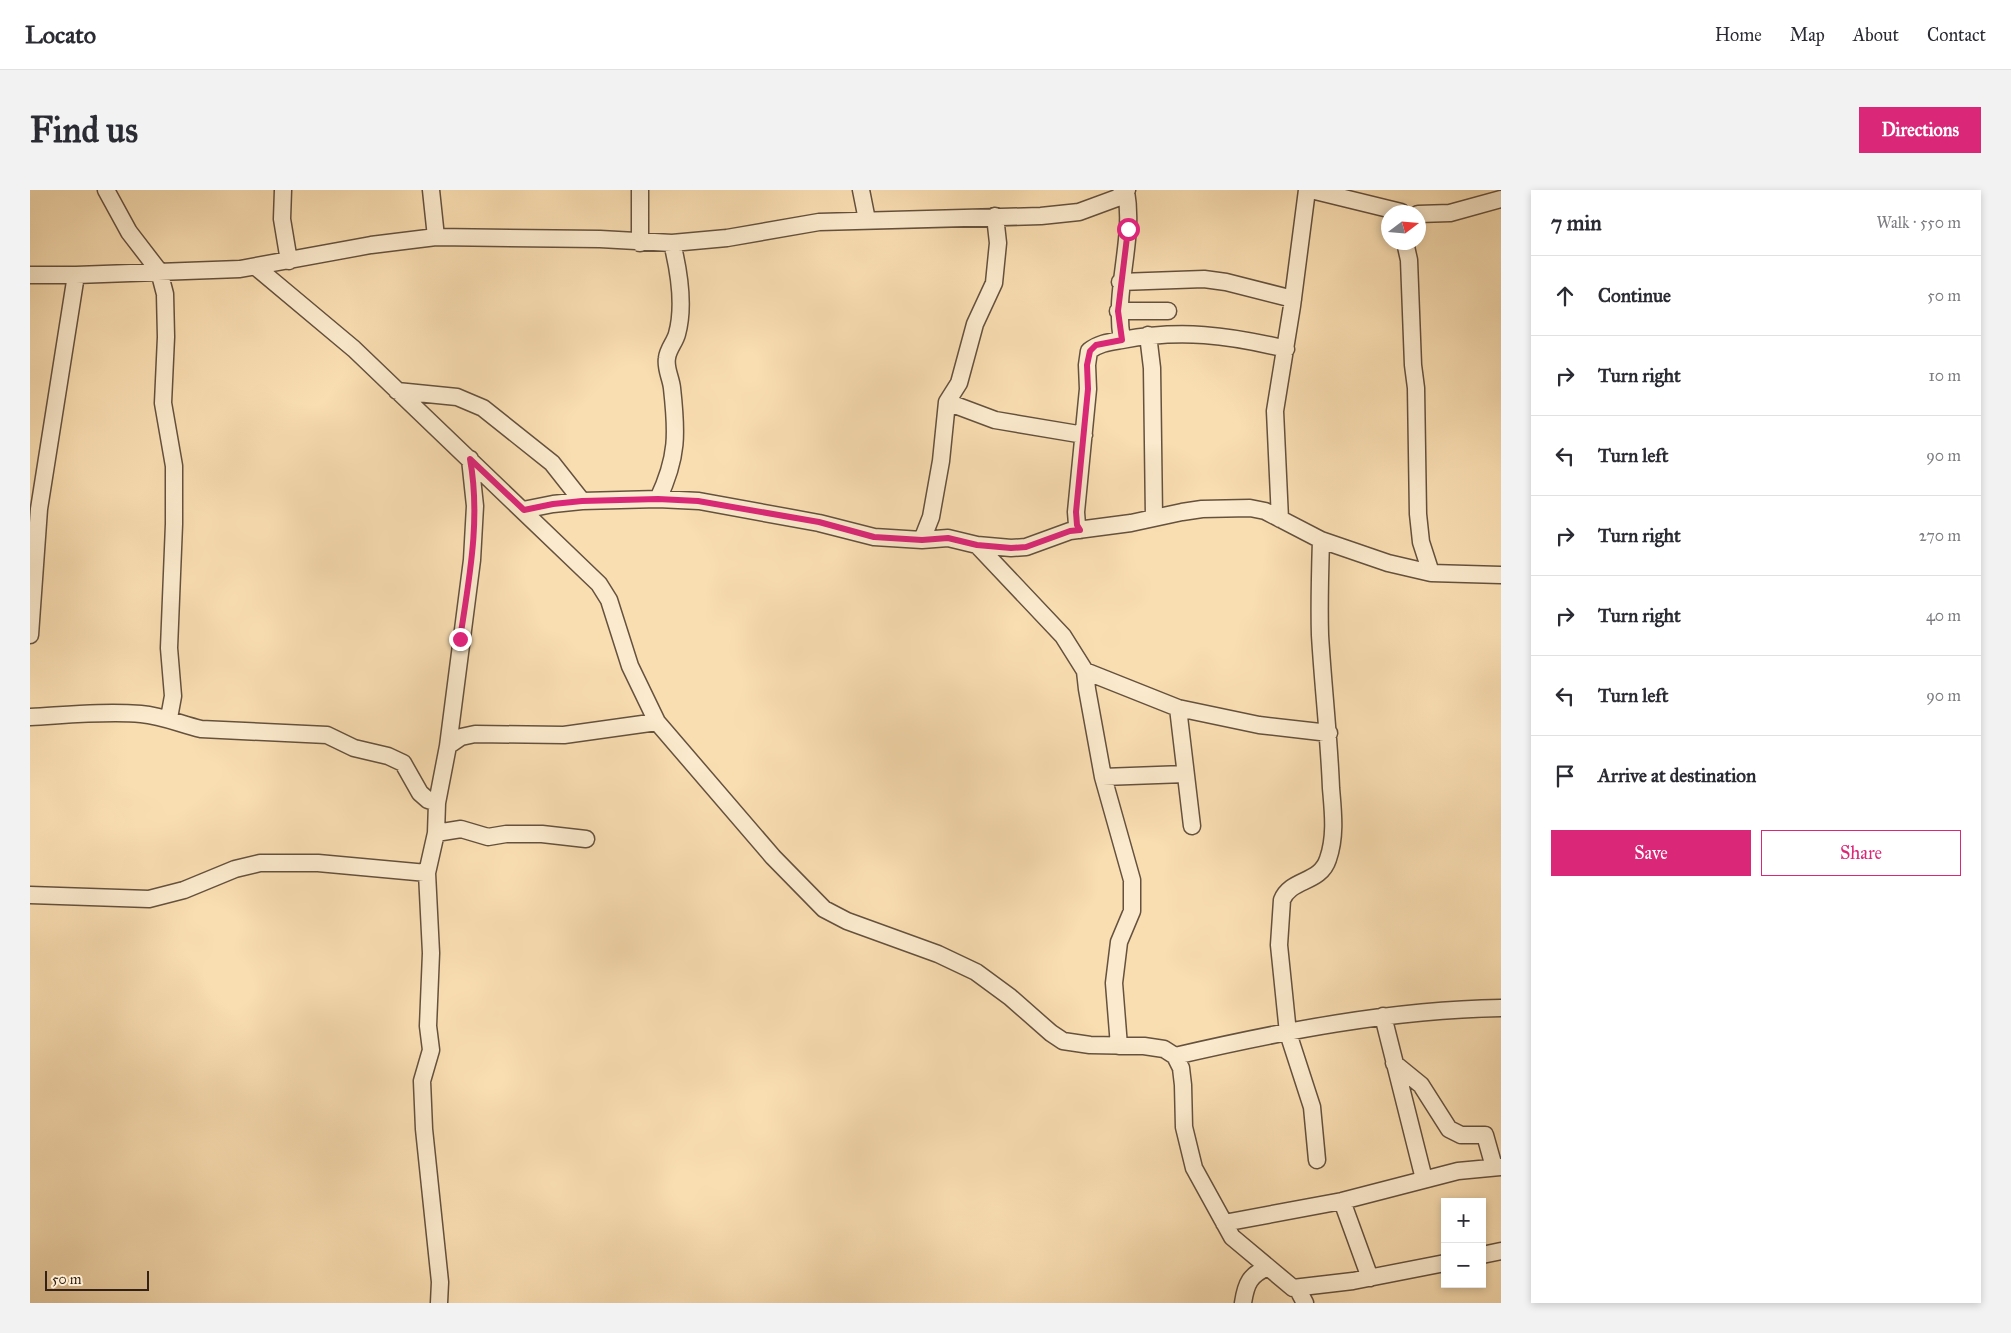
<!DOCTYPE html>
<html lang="en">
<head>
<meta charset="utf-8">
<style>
	body { margin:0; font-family:"IM FELL Great Primer",serif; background:#f2f2f3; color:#2b2b33 }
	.controls { position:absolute; right:15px; bottom:15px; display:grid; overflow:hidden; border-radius:0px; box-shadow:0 2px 8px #0003 }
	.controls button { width:45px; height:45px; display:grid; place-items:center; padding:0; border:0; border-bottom:1px solid #e1e1e2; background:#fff; color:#2b2b33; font:25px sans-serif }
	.compass { position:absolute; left:1351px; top:15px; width:45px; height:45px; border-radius:50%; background:#fff; box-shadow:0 2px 8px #0003; rotate:74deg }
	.scale { position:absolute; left:15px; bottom:12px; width:104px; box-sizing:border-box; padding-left:5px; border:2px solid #342218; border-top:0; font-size:14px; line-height:18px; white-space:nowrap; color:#342218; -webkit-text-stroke:4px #fbeacd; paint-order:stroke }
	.stop { position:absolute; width:15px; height:15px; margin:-11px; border:4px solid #db2777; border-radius:50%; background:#fff }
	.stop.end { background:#db2777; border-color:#fff; box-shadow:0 1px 5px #0008 }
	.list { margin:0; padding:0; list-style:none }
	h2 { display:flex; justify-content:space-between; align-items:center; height:65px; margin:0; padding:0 20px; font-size:21px }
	h2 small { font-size:16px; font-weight:400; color:#7c7c81 }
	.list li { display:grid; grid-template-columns:32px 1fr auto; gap:15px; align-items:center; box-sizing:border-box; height:80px; padding:0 20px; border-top:1px solid #e1e1e2 }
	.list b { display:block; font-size:19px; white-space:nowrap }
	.list em { font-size:16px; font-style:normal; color:#7c7c81 }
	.actions { display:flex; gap:10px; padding:15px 20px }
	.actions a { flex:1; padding:11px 0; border:1px solid #db2777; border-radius:0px; text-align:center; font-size:18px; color:#db2777 }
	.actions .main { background:#db2777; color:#fff }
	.icon { flex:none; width:28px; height:28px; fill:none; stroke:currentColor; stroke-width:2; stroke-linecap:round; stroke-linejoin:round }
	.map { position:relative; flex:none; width:1471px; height:1113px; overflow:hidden; border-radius:0px }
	header { display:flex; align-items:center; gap:30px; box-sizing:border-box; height:70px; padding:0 25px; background:#fff; border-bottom:1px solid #e1e1e2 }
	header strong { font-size:24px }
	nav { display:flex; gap:28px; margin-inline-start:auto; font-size:18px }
	.intro { display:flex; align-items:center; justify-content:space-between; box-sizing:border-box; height:120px; padding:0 30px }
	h1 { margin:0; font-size:35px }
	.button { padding:12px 22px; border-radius:0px; background:#db2777; color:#fff; font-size:18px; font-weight:700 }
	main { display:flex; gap:30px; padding:0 30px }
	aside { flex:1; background:#fff; border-radius:0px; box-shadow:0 2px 8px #0003 }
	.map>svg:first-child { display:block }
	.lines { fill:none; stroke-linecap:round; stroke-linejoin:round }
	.minor-casing { stroke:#65513e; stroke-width:19 }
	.minor { stroke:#fbeacd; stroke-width:16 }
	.route { stroke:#db2777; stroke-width:6 }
</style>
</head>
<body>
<header>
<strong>Locato</strong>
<nav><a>Home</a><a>Map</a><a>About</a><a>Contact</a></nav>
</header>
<div class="intro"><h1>Find us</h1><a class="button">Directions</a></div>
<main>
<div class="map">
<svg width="1471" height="1113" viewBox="0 0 1471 1113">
	<rect width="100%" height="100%" fill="#f9deb2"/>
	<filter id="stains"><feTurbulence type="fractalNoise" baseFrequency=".004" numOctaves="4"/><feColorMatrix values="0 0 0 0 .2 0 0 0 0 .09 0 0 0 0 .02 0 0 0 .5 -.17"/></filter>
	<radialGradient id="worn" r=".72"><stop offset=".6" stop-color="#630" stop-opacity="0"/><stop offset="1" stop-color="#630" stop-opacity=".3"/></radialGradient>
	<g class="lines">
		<g class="minor-casing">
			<path id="minor" d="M 76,0 L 99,42 L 129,81 L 135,104 L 136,147 L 133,213 L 144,276 L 144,334 L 139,458 L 143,506 L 139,528
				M 253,0 L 252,29 L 259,71
				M 401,0 L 406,47
				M 831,0 L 837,30
				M 1281,0 L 1371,22
				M 1388,24 L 1420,23 L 1471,9
				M 1375,52 L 1379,70 L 1383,175 L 1386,198 L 1388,324 L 1391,352 L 1401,383
				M 610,53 L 610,0
				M 226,77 L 324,159 L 569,394 L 579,410 L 600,476 L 627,532 L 743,667 L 794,719 L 817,731 L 908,764 L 946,782 L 980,807 L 1021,843 L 1033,851 L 1060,855 L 1114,856 L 1134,859 L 1145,866 L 1151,878 L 1153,895 L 1154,937 L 1164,978 L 1202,1047 L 1263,1098 L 1267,1098 L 1275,1113
				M 0,85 L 46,85 L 210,79 L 341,55 L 406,47 L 570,49 L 642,53 L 697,48 L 789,32 L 1011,26 L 1049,22 L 1087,8 L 1097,0
				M 1090,92 L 1174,89 L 1196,92 L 1263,109
				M 1088,121 L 1138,121
				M 1118,145 L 1122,178 L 1124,327
				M 1092,150 C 1083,99 1105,51 1096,1
				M 367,201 L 427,207 L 453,218 L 522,273 L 552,311
				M 917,212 L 965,230 L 1054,245
				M 628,309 C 648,267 647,243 642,198 C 641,188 635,178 637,168 C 638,159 645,152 647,144 C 655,115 649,81 642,53
				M 493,320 L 523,314 L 552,311 L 628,309 L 669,311 L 789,333 L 844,347 L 892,350 L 918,348 L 947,355 L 981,358 L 996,357 L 1040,341 L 1101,333 L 1152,322 L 1172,319 L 1220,318 L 1235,321 L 1291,350 L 1358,373 L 1401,383 L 1471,385
				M 1250,329 L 1245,221 L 1262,116 L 1277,0
				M 1050,340 L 1047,335 L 1046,322 L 1058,199 L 1057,175 L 1059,161 C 1069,153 1080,152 1092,150 C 1151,139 1198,145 1256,159
				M 892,350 L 901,327 L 911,271 L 917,212 L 929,193 L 945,134 L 964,93 L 968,53 L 965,26
				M 947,355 L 1033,446 L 1055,481 L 1057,499 L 1073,587 L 1102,690 L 1102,721 L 1089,752 L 1084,793 L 1089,856
				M 0,445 L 9,319 L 46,85
				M 1055,481 L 1148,518 L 1229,535 L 1299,543
				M 1148,518 L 1162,636
				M 0,527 C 37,525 75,521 111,524 C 133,526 150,534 171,539 L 297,545 L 324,558 L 358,566 L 373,573 L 390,603 L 398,610 L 407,613
				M 418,556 L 431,547 L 445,544 L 534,545 L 627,532
				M 1073,587 L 1155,584
				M 406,643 L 431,639 L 458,647 L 476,644 L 512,644 L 556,649
				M 0,705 L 119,709 L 154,700 L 205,679 L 230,673 L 288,673 L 397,683
				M 1353,826 L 1394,989
				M 1145,866 C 1253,841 1360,820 1471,818
				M 1364,873 L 1391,895 L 1419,939 L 1431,945 L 1455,945 L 1464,977
				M 1287,970 L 1282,917 L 1258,843 L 1249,755 L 1252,710 C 1261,688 1290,694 1298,669 C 1306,646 1303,622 1301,598 C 1299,547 1293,496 1290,445 C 1289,413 1290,382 1291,350
				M 1312,1011 L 1340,1088
				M 1194,1033 L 1312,1011 L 1428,981 L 1471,977
				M 1452,1065 L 1471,1061
				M 1263,1098 L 1323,1091 L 1415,1073
				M 409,1113 L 410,1092 L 394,939 L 392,891 L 401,860 L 398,836 L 401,763 L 397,683 L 406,643 L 407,613 L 418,556 L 442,370 L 445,316 L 440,269
				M 1213,1113 C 1216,1093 1220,1085 1238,1077"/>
		</g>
		<use href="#minor" class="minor"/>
	</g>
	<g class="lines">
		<path class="route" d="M 430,449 C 439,389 451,329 440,269 L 494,320 L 523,314 L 552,311 L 628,309 L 668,311 L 789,332 L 844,347 L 892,350 L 918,348 L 947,355 L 981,358 L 996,357 L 1040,341 L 1050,340 L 1047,335 L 1046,322 L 1058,199 L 1057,175 L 1060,161 L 1066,155 L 1092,150 L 1088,121 L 1098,39"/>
	</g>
	<rect width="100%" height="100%" filter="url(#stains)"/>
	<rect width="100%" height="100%" fill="url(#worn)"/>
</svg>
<div class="controls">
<button>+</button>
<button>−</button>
</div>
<svg class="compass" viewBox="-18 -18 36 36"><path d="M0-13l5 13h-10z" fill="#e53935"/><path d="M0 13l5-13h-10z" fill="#7c7c81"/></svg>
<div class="scale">50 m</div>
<div class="stop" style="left:1098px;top:39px"></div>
<div class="stop end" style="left:430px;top:449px"></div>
</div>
<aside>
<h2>7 min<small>Walk · 550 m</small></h2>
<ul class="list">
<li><svg class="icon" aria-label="ahead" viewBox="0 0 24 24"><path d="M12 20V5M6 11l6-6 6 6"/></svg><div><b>Continue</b></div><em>50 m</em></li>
<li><svg class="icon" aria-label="right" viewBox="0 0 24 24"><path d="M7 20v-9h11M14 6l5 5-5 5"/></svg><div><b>Turn right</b></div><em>10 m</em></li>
<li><svg class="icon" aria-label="left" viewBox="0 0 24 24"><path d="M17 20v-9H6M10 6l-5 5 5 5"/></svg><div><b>Turn left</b></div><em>90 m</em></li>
<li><svg class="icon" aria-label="right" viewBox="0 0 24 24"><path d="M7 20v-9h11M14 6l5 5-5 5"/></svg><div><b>Turn right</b></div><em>270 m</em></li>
<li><svg class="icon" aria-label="right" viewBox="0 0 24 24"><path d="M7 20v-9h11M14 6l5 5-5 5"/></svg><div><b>Turn right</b></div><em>40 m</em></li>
<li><svg class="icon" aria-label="left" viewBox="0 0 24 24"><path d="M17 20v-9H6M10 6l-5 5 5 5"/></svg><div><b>Turn left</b></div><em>90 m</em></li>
<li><svg class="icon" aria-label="arrive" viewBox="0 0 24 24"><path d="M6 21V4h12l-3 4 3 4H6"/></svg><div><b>Arrive at destination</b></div></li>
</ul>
<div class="actions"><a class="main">Save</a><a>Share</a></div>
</aside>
</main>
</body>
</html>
